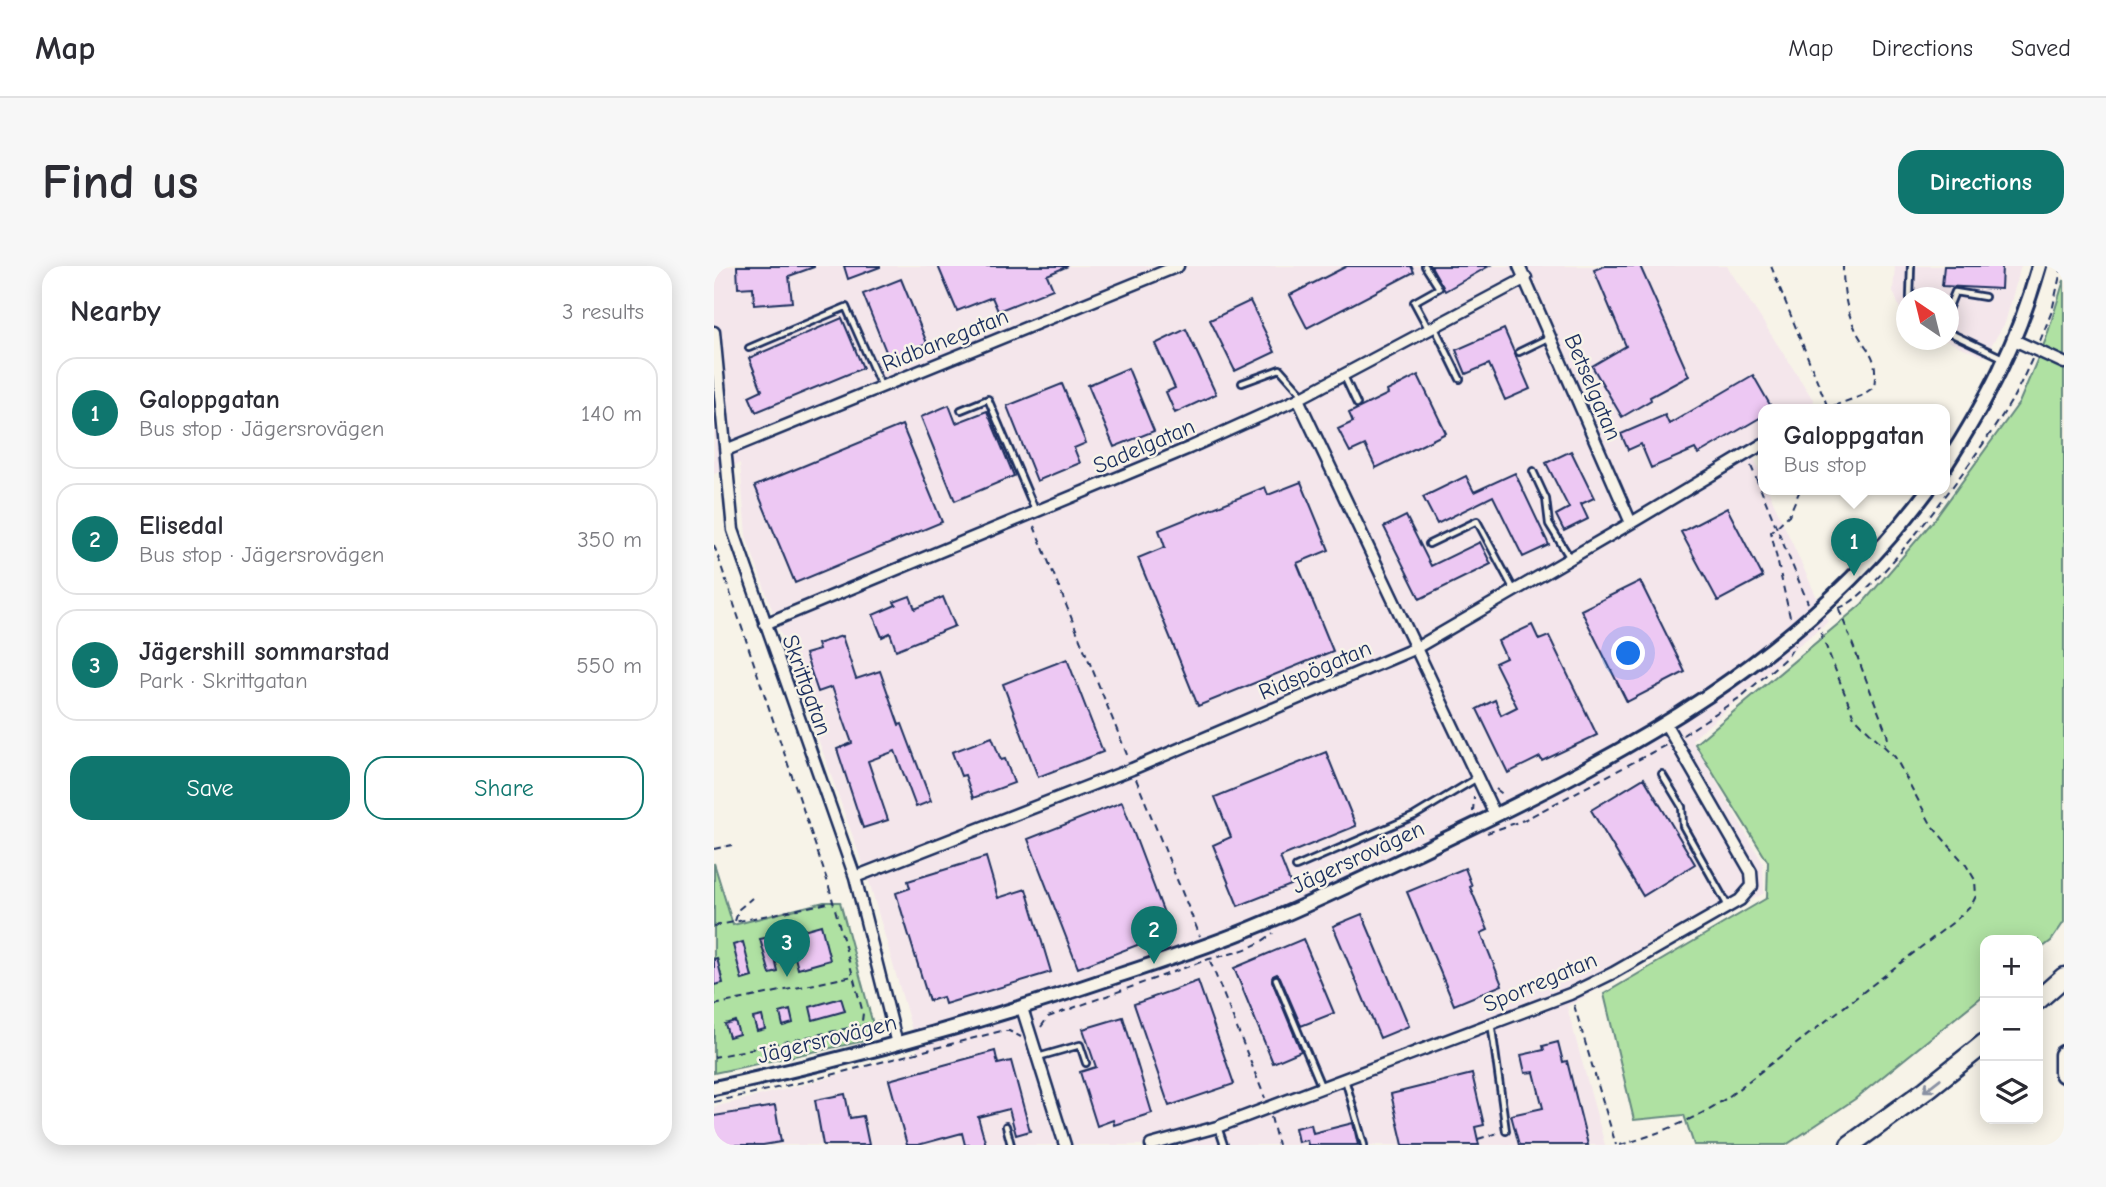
<!DOCTYPE html>
<html lang="en">
<head>
<meta charset="utf-8">
<style>
	body { margin:0; font-family:"Comic Neue",sans-serif; background:#f7f7f7; color:#2b2b33 }
	.controls { position:absolute; right:21px; bottom:21px; display:grid; overflow:hidden; border-radius:14px; box-shadow:0 4px 18px #0003 }
	.controls button { width:63px; height:63px; display:grid; place-items:center; padding:0; border:0; border-bottom:2px solid #e1e1e2; background:#fff; color:#2b2b33; font:35px sans-serif }
	.compass { position:absolute; left:1182px; top:21px; width:63px; height:63px; border-radius:50%; background:#fff; box-shadow:0 4px 18px #0003; rotate:325deg }
	.you { position:absolute; left:915px; top:388px; width:24px; height:24px; margin:-18px; border:5px solid #fff; border-radius:50%; background:#1a73e8; box-shadow:0 0 0 10px #1a73e833 }
	.badge { display:grid; place-items:center; width:46px; height:46px; border-radius:50%; background:#0f766e; color:#fff; font-size:23px; font-weight:700 }
	.pin { position:absolute; translate:-50% -58px; filter:drop-shadow(0 2px 4px #0008) }
	.pin::after { content:''; position:absolute; top:37px; width:24px; height:21px; background:inherit; clip-path:polygon(0 0,100% 0,50% 100%) }
	.popup { position:absolute; left:1044px; top:138px; width:192px; height:91px; box-sizing:border-box; display:grid; place-content:center; border-radius:14px; background:#fff; filter:drop-shadow(0 2px 5px #0005); font-size:23px; white-space:nowrap; color:#7c7c81 }
	.popup b { font-size:26px; color:#2b2b33 }
	.popup::after { content:''; position:absolute; left:50%; top:100%; margin-left:-14px; border:14px solid transparent; border-top-color:#fff }
	.list { margin:0; padding:0; list-style:none }
	h2 { display:flex; justify-content:space-between; align-items:center; height:91px; margin:0; padding:0 28px; font-size:30px }
	h2 small { font-size:23px; font-weight:400; color:#7c7c81 }
	.list li { display:grid; grid-template-columns:46px 1fr auto; gap:21px; align-items:center; box-sizing:border-box; height:112px; margin:0 14px 14px; padding:0 14px; border:2px solid #e1e1e2; border-radius:21px }
	.list b { display:block; font-size:26px; white-space:nowrap }
	.list p { margin:0; font-size:23px; white-space:nowrap; color:#7c7c81 }
	.list em { font-size:23px; font-style:normal; color:#7c7c81 }
	.actions { display:flex; gap:14px; padding:21px 28px }
	.actions a { flex:1; padding:16px 0; border:2px solid #0f766e; border-radius:21px; text-align:center; font-size:24px; color:#0f766e }
	.actions .main { background:#0f766e; color:#fff }
	.icon { flex:none; width:38px; height:38px; fill:none; stroke:currentColor; stroke-width:2; stroke-linecap:round; stroke-linejoin:round }
	.map { position:relative; flex:none; width:1350px; height:879px; overflow:hidden; border-radius:21px }
	header { display:flex; align-items:center; gap:42px; box-sizing:border-box; height:98px; padding:0 35px; background:#fff; border-bottom:2px solid #e1e1e2 }
	header strong { font-size:33px }
	nav { display:flex; gap:38px; margin-inline-start:auto; font-size:24px }
	.intro { display:flex; align-items:center; justify-content:space-between; box-sizing:border-box; height:168px; padding:0 42px }
	h1 { margin:0; font-size:49px }
	.button { padding:18px 32px; border-radius:21px; background:#0f766e; color:#fff; font-size:24px; font-weight:700 }
	main { display:flex; gap:42px; padding:0 42px }
	aside { flex:1; background:#fff; border-radius:21px; box-shadow:0 4px 18px #0003 }
	.map>svg:first-child { display:block }
	.built { fill:#f4e6eb }
	.green { fill:#afe1a2; stroke:#658880; stroke-width:2 }
	.building { fill:#edc8f3; stroke:#1b2f5e; stroke-width:2 }
	.lines { fill:none; stroke-linecap:round; stroke-linejoin:round }
	.service-casing { stroke:#1b2f5e; stroke-width:10 }
	.minor-casing { stroke:#1b2f5e; stroke-width:15 }
	.tertiary-casing { stroke:#1b2f5e; stroke-width:18 }
	.motorway-casing { stroke:#1b2f5e; stroke-width:23 }
	.path { stroke:#1b2f5e; stroke-width:2; stroke-dasharray:7 5; stroke-linecap:butt }
	.service { stroke:#f7f3e8; stroke-width:4.5 }
	.minor { stroke:#f7f3e8; stroke-width:10 }
	.tertiary { stroke:#f7f3e8; stroke-width:12 }
	.motorway { stroke:#f7f3e8; stroke-width:18 }
	.oneway { stroke:#8991a3 }
	.labels { text-anchor:middle; dominant-baseline:central; stroke-width:5; stroke-linejoin:round; paint-order:stroke }
	.street-label { font-size:23px; fill:#1b2f5e; stroke:#f7f3e8 }
</style>
</head>
<body>
<header>
<strong>Map</strong>
<nav><a>Map</a><a>Directions</a><a>Saved</a></nav>
</header>
<div class="intro"><h1>Find us</h1><a class="button">Directions</a></div>
<main>
<aside>
<h2>Nearby<small>3 results</small></h2>
<ul class="list">
<li><span class="badge">1</span><div><b>Galoppgatan</b><p>Bus stop · Jägersrovägen</p></div><em>140 m</em></li>
<li><span class="badge">2</span><div><b>Elisedal</b><p>Bus stop · Jägersrovägen</p></div><em>350 m</em></li>
<li><span class="badge">3</span><div><b>Jägershill sommarstad</b><p>Park · Skrittgatan</p></div><em>550 m</em></li>
</ul>
<div class="actions"><a class="main">Save</a><a>Share</a></div>
</aside>
<div class="map">
<svg width="1350" height="879" viewBox="0 0 1350 879">
	<rect width="100%" height="100%" fill="#f7f3e8"/>
	<filter id="ink" filterUnits="userSpaceOnUse"><feTurbulence type="fractalNoise" baseFrequency=".0143" numOctaves="2"/><feDisplacementMap in="SourceGraphic" scale="14" xChannelSelector="R" yChannelSelector="G"/><feConvolveMatrix kernelMatrix="1 2 1 2 8 2 1 2 1" color-interpolation-filters="sRGB"/></filter>
	<g filter="url(#ink)">
		<path class="built" d="M 0,0 L 1013,0 L 1100,135 L 1091,144 L 1049,144 L 1049,184 L 1040,192 L 1049,213 L 1049,224 L 1054,224 L 1114,356 L 1085,379 L 978,474 L 1049,597 L 1050,627 L 853,741 L 891,879 L 0,879 L 0,841 L 100,816 L 204,785 L 157,622 L 32,270 L 26,197 L 0,208 Z
			M 1181,0 L 1307,0 L 1291,57 L 1270,91 L 1231,74 L 1234,74 L 1234,32 L 1192,32 L 1192,56 L 1191,56 L 1179,25 Z"/>
		<path class="green" d="M 1350,14 L 1350,656 L 1337,675 L 1324,685 L 1324,674 L 1271,674 L 1271,728 L 1141,833 L 1072,879 L 980,879 L 970,849 L 920,854 L 890,728 L 1053,632 L 1054,596 L 981,478 L 1148,338 L 1221,253 L 1305,137 L 1332,73 Z
			M 0,597 L 19,659 L 110,636 L 126,636 L 160,762 L 155,774 L 0,807 Z"/>
		<path class="building" d="M 23,0 L 100,0 L 100,1 L 75,10 L 78,36 L 40,39 L 39,21 L 24,22 Z
			M 130,0 L 166,0 L 166,1 L 134,13 Z
			M 224,0 L 354,0 L 333,9 L 339,23 L 284,45 L 278,31 L 243,45 Z
			M 633,0 L 697,0 L 700,6 L 593,62 L 576,29 Z
			M 717,0 L 775,0 L 731,25 Z
			M 890,0 L 926,0 L 975,110 L 936,131 L 937,134 L 908,151 L 878,100 L 912,80 L 880,4 Z
			M 1230,0 L 1288,0 L 1287,23 L 1228,20 Z
			M 187,13 L 213,77 L 175,93 L 149,28 Z
			M 536,35 L 561,86 L 521,105 L 496,54 Z
			M 128,52 L 149,102 L 42,146 L 35,130 L 48,124 L 35,92 Z
			M 472,63 L 502,128 L 461,147 L 452,126 L 461,122 L 441,78 Z
			M 790,63 L 816,123 L 791,134 L 775,98 L 752,108 L 742,84 Z
			M 414,102 L 440,165 L 400,181 L 374,119 Z
			M 704,109 L 732,167 L 662,202 L 651,179 L 636,186 L 624,163 L 639,156 L 635,147 L 674,128 L 673,125 Z
			M 1039,109 L 1059,144 L 1049,144 L 1049,150 L 984,188 L 981,183 L 937,202 L 927,178 L 914,184 L 907,168 L 951,149 L 955,158 Z
			M 348,118 L 372,177 L 360,182 L 366,197 L 323,215 L 293,140 Z
			M 235,139 L 242,157 L 273,145 L 300,210 L 241,235 L 207,151 Z
			M 188,159 L 228,256 L 81,317 L 41,220 Z
			M 857,185 L 880,232 L 867,238 L 874,253 L 850,265 L 842,249 L 855,242 L 832,197 Z
			M 801,207 L 835,279 L 809,291 L 779,230 L 723,258 L 709,231 L 752,210 L 760,226 Z
			M 587,216 L 615,284 L 583,297 L 619,385 L 484,440 L 424,292 L 451,281 L 445,264 L 551,221 L 554,229 Z
			M 1013,242 L 1049,311 L 1004,335 L 967,266 Z
			M 692,250 L 717,300 L 766,276 L 777,298 L 706,333 L 670,261 Z
			M 926,315 L 971,406 L 913,436 L 867,344 Z
			M 196,330 L 201,343 L 229,331 L 241,360 L 182,384 L 176,367 L 168,371 L 159,349 L 182,339 L 180,336 Z
			M 818,359 L 825,374 L 835,370 L 883,469 L 828,495 L 826,491 L 794,507 L 763,443 L 781,434 L 787,449 L 803,441 L 781,397 L 792,392 L 784,375 Z
			M 128,370 L 142,413 L 166,405 L 185,459 L 188,458 L 217,535 L 202,541 L 181,485 L 154,495 L 174,554 L 149,562 L 123,483 L 138,477 L 118,421 L 104,426 L 91,388 L 105,384 L 103,378 Z
			M 353,393 L 389,486 L 324,511 L 289,418 Z
			M 278,471 L 287,494 L 291,493 L 300,517 L 259,532 L 251,509 L 247,510 L 238,486 Z
			M 612,486 L 642,560 L 566,591 L 577,619 L 524,640 L 499,579 L 517,571 L 501,531 Z
			M 930,512 L 981,598 L 929,630 L 877,544 Z
			M 408,536 L 457,666 L 364,702 L 314,573 Z
			M 272,591 L 284,632 L 312,623 L 337,706 L 231,738 L 229,731 L 215,735 L 182,627 L 196,622 L 194,615 Z
			M 751,602 L 758,620 L 756,621 L 774,664 L 767,667 L 788,719 L 740,739 L 693,626 Z
			M 648,648 L 695,760 L 666,772 L 619,660 Z
			M 107,659 L 116,694 L 84,703 L 75,668 Z
			M 56,671 L 64,706 L 56,708 L 46,673 Z
			M 589,673 L 620,747 L 587,760 L 566,711 L 563,708 L 559,710 L 558,715 L 587,785 L 559,797 L 520,702 Z
			M 29,676 L 38,711 L 28,714 L 19,679 Z
			M 3,692 L 9,717 L 0,719 L 0,693 Z
			M 484,715 L 520,818 L 455,840 L 420,738 Z
			M 127,732 L 131,745 L 99,754 L 96,741 Z
			M 76,744 L 79,757 L 69,760 L 66,747 Z
			M 48,750 L 51,763 L 43,765 L 39,752 Z
			M 409,751 L 438,847 L 400,859 L 399,854 L 383,860 L 366,806 L 382,801 L 369,763 Z
			M 21,755 L 25,768 L 15,771 L 11,758 Z
			M 844,776 L 849,796 L 853,795 L 874,879 L 805,879 L 797,849 L 829,842 L 820,806 L 811,807 L 807,789 L 830,784 L 829,780 Z
			M 281,785 L 284,798 L 297,795 L 316,865 L 302,869 L 295,843 L 264,851 L 272,879 L 251,879 L 248,867 L 204,879 L 193,879 L 175,814 Z
			M 758,808 L 770,859 L 761,861 L 765,879 L 689,879 L 677,828 Z
			M 131,828 L 136,852 L 149,850 L 155,879 L 109,879 L 101,834 Z
			M 61,840 L 67,876 L 49,879 L 0,879 L 0,850 Z
			M 639,857 L 644,879 L 594,879 L 593,874 L 584,876 L 581,862 L 597,858 L 599,867 Z"/>
		<g class="lines">
			<g class="service-casing">
				<path id="service" d="M 711,0 L 725,22 L 700,36 L 715,64
					M 1196,32 L 1197,0
					M 1234,43 L 1241,26 L 1271,31
					M 721,62 L 746,113
					M 1234,66 L 1289,92
					M 35,82 L 132,41 L 167,120
					M 805,86 L 836,71
					M 630,110 L 643,138
					M 528,117 L 566,103 L 589,129
					M 247,144 L 274,133 L 322,246
					M 819,205 L 832,233 L 835,258 L 856,292
					M 715,278 L 763,255 L 800,324
					M 948,508 L 968,541 L 969,560 L 1014,640
					M 582,601 L 700,550 L 763,512
					M 562,713 L 607,820
					M 776,759 L 778,763 L 792,865
					M 324,791 L 366,779 L 372,797
					M 631,813 L 650,879
					M 292,860 L 297,879
					M 504,861 L 510,879"/>
			</g>
			<g class="minor-casing">
				<path id="minor" d="M 805,0 L 917,257
					M 0,66 L 19,264 L 141,611 L 183,778
					M 1300,74 L 1350,97
					M 584,133 L 781,549
					M 12,184 L 464,0
					M 51,358 L 475,182 L 584,133 L 812,12
					M 141,611 L 418,503 L 702,382 L 917,257 L 1049,178
					M 308,742 L 351,879
					M 437,879 L 503,861 L 856,728 L 899,707 L 1026,634 L 1038,620 L 1037,606 L 951,457"/>
			</g>
			<g class="tertiary-casing">
				<path id="tertiary" d="M 1231,200 C 1273,135 1304,75 1325,0
					M 0,822 C 136,793 268,756 400,711 C 448,695 496,680 543,660 C 607,634 669,603 732,573 C 917,485 1088,393 1214,224"/>
			</g>
			<g class="motorway-casing">
				<path id="motorway" d="M 1324,734 L 1350,711
					M 1350,789 L 1350,807
					M 1136,879 L 1212,824 L 1271,777"/>
			</g>
			<path class="path" d="M 1057,0 L 1115,144
				M 1326,75 L 1338,45 L 1348,0
				M 1108,144 L 1147,130 L 1160,121 C 1165,85 1152,88 1140,60 C 1131,40 1129,21 1129,0
				M 1037,200 L 1094,337
				M 320,260 L 414,491
				M 0,279 L 114,617 L 149,747 L 148,755 L 144,760 L 0,791
				M 1124,342 C 1159,337 1279,168 1299,132 C 1306,119 1312,106 1318,93
				M 1125,343 L 1173,468 L 1174,474 L 1170,478
				M 1076,351 L 1057,266 L 1075,249 L 1086,224
				M 969,469 L 1028,430 L 1074,390 L 1081,379
				M 422,513 L 486,670
				M 782,523 L 791,530
				M 759,546 L 760,531
				M 773,567 L 810,554 L 952,479
				M 0,583 L 18,579
				M 21,655 L 25,643 L 38,632
				M 0,660 L 119,636
				M 496,695 L 551,832
				M 0,739 L 139,710
				M 860,739 L 902,879
				M 148,759 L 166,755
				M 327,761 L 334,751 L 495,693 C 517,688 541,683 559,667
				M 0,836 L 98,814 L 287,765 L 295,765 L 307,771
				M 557,851 L 564,879
				M 764,873 L 784,867
				M 906,879 C 942,869 983,853 1014,831 L 1242,654 L 1258,638 L 1262,630 L 1261,614 L 1252,599 L 1218,560 L 1181,491 L 1140,451 L 1104,360"/>
			<use href="#service" class="service"/>
			<use href="#minor" class="minor"/>
			<use href="#tertiary" class="tertiary"/>
			<use href="#motorway" class="motorway"/>
		</g>
		<defs><path id="oneway-shaft" d="M-6 0H5M1.5-3L5.5 0L1.5 3" fill="none" stroke-width="1.6" stroke-linecap="round" stroke-linejoin="round" transform="scale(1.75)"/></defs>
		<use class="oneway" href="#oneway-shaft" transform="translate(1218 819) rotate(142)"/>
	</g>
	<g class="labels">
		<g class="street-label">
			<text transform="translate(231 74) rotate(-22)">Ridbanegatan</text>
			<text transform="translate(879 121) rotate(67)">Betselgatan</text>
			<text transform="translate(430 180) rotate(-23)">Sadelgatan</text>
			<text transform="translate(601 404) rotate(-23)">Ridspögatan</text>
			<text transform="translate(93 419) rotate(70)">Skrittgatan</text>
			<text transform="translate(644 591) rotate(-25)">Jägersrovägen</text>
			<text transform="translate(826 716) rotate(-23)">Sporregatan</text>
			<text transform="translate(113 773) rotate(-14)">Jägersrovägen</text>
		</g>
	</g>
</svg>
<div class="controls">
<button>+</button>
<button>−</button>
<button><svg class="icon" aria-label="layers" viewBox="0 0 24 24"><path d="M12 4l9 5-9 5-9-5zM3 14l9 5 9-5"/></svg></button>
</div>
<svg class="compass" viewBox="-18 -18 36 36"><path d="M0-13l5 13h-10z" fill="#e53935"/><path d="M0 13l5-13h-10z" fill="#7c7c81"/></svg>
<div class="you"></div>
<div class="pin badge" style="left:1140px;top:310px">1</div>
<div class="popup"><b>Galoppgatan</b>Bus stop</div>
<div class="pin badge" style="left:440px;top:698px">2</div>
<div class="pin badge" style="left:73px;top:711px">3</div>
</div>
</main>
</body>
</html>
